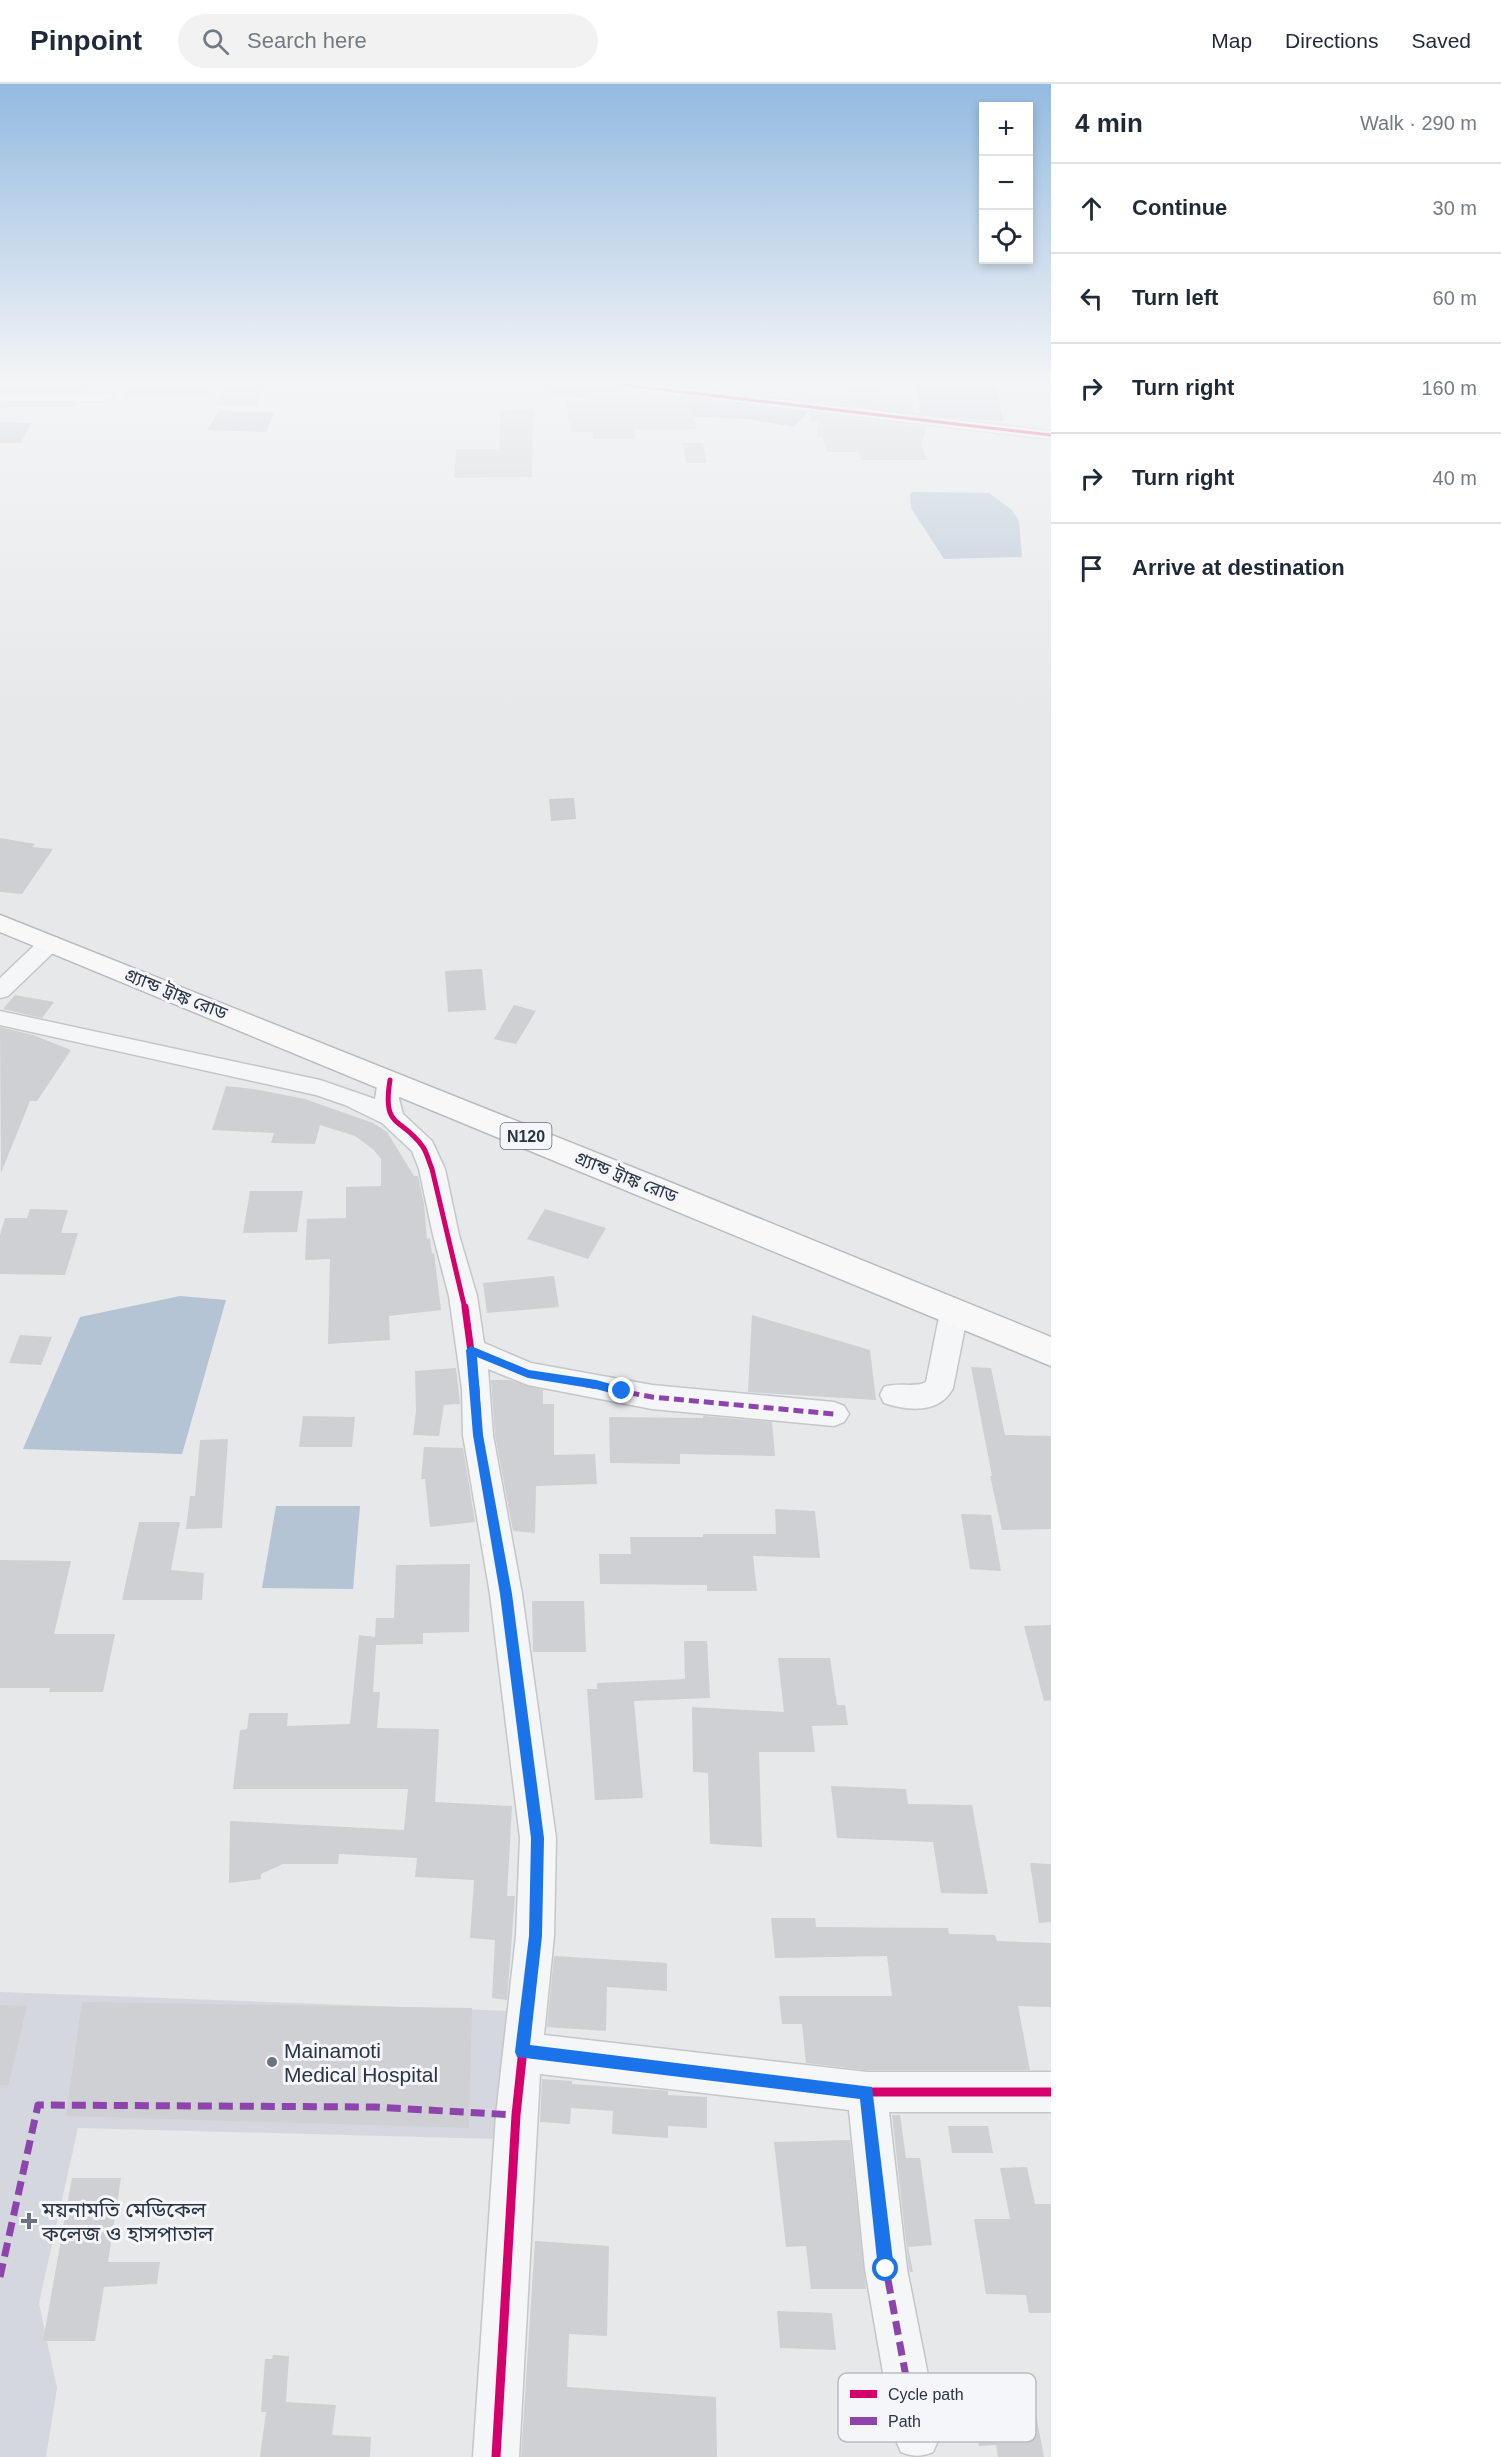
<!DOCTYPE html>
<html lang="en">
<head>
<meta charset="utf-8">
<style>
	body { margin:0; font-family:Arial,"Noto Sans Bengali",sans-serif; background:#f2f2f3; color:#1f2937 }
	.controls { position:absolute; right:18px; top:18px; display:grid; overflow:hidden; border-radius:0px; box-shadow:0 3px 9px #0003 }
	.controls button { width:54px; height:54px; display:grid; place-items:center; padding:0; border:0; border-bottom:2px solid #e0e1e3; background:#fff; color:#1f2937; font:30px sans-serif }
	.stop { position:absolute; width:18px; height:18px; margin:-14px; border:4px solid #1a73e8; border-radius:50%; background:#fff }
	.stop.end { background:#1a73e8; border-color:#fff; box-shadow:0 2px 6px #0008 }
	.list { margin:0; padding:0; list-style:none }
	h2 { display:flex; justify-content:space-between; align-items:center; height:78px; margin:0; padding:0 24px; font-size:26px }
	h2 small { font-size:20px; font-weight:400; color:#747a83 }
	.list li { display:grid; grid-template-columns:39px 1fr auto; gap:18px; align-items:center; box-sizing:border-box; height:90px; padding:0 24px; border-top:2px solid #e0e1e3 }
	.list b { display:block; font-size:22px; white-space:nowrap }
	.list em { font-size:20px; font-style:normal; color:#747a83 }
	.icon { flex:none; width:33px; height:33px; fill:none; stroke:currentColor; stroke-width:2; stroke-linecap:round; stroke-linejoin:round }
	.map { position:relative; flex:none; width:1051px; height:2373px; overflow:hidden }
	header { display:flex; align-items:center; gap:36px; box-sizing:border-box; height:84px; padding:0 30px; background:#fff; border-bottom:2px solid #e0e1e3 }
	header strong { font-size:28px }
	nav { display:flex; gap:33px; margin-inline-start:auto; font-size:21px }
	.search { width:420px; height:54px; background:#f2f2f3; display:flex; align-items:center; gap:15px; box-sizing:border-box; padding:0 21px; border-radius:33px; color:#747a83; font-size:22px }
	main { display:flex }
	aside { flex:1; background:#fff }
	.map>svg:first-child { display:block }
	.built { fill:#d4d7dd }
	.water { fill:#b4c4d5 }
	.building { fill:#ced0d3 }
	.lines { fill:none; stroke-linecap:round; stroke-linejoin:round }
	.minor-casing { stroke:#c4c6c8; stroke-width:3 }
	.highway-casing { stroke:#b8bbbf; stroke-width:3 }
	.minor { fill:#f5f6f7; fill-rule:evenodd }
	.highway { fill:#f8f8f8; fill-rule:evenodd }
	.quiet-far1 { stroke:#8e44ad; stroke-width:5; stroke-dasharray:10 5; stroke-linecap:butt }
	.quiet { stroke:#8e44ad; stroke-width:7; stroke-dasharray:14 7; stroke-linecap:butt }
	.cycleway-far3-casing { stroke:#f4f6f9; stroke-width:5 }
	.cycleway-far2-casing { stroke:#f4f6f9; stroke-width:8 }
	.cycleway-far1-casing { stroke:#f4f6f9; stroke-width:10 }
	.cycleway-casing { stroke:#f4f6f9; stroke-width:13 }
	.cycleway-far3 { stroke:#d6006c; stroke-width:3 }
	.cycleway-far2 { stroke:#d6006c; stroke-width:5 }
	.cycleway-far1 { stroke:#d6006c; stroke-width:7 }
	.cycleway { stroke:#d6006c; stroke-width:9 }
	.route { fill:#1a73e8 }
	.poi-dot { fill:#6c737f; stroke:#f4f6f9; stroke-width:2 }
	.labels { text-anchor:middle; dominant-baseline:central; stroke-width:6; stroke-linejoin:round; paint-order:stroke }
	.shield { fill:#f4f6f9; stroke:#676e7b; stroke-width:1.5 }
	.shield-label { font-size:16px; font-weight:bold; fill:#2b3445 }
	.street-label { font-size:18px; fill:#2b3445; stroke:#f4f6f9 }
	.near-poi-label { font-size:21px; fill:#2b3445; stroke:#f4f6f9; text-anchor:start }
	.key { fill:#f4f6f9; stroke:#b8bcc3; stroke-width:1.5 }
	.key-label { font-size:16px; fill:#2b3445 }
</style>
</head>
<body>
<header>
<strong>Pinpoint</strong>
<div class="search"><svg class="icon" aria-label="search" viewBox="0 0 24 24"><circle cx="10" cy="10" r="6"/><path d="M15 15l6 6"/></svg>Search here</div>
<nav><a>Map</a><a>Directions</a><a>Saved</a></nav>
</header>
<main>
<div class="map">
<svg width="1051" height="2373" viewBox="0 0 1051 2373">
	<rect width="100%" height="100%" fill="#e6e8ea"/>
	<path class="built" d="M 0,1908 L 511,1927 L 498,2055 L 78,2044 L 39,2219 L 57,2304 L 46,2373 L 0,2373 Z"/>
	<path class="water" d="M 130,301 L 210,301 L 207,310 L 122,312 Z
		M 551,301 L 584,301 L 666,312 L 659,323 L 621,317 L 547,310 Z
		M 915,301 L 995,301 L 1004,337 L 921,332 Z
		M 674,314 L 691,316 L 809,328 L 793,343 L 747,335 L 679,332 Z
		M 219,327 L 275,328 L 266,348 L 207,346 Z
		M 0,338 L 31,339 L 21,359 L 0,359 Z
		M 913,408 L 989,409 L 1012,426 L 1019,437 L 1022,473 L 944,475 L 911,424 L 910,410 Z
		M 180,1212 L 226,1216 L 182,1370 L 23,1365 L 80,1233 Z
		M 276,1422 L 360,1422 L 353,1505 L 262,1504 Z"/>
	<path class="building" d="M 3,301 L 89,301 L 85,307 L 1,307 Z
		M 226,301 L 262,301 L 257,322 L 216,321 Z
		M 586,301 L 615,301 L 623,307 L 687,315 L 697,345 L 634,346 L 635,355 L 594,355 L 593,348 L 572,348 L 565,316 L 585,316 Z
		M 846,302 L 884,305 L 884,311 L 913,313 L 913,329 L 810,316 L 810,312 L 844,313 Z
		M 0,319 L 78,319 L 76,322 L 0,324 Z
		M 533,325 L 532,393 L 454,394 L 456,365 L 499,365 L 500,326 Z
		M 810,329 L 927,343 L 921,361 L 927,376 L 861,376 L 859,368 L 827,368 L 822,353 L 817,353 L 818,337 L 810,337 Z
		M 683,359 L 703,359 L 707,379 L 686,379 Z
		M 574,714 L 576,735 L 551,737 L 549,715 Z
		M 0,754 L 35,760 L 32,763 L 53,765 L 22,810 L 0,808 Z
		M 482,885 L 486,926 L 448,928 L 445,887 Z
		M 15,911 L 37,915 L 54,918 L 42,934 L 3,925 Z
		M 514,921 L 536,927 L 516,960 L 494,955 Z
		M 0,943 L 33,951 L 71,966 L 37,1017 L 30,1017 L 1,1089 Z
		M 226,1002 L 254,1005 L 305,1015 L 373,1039 L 387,1048 L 414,1092 L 418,1092 L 424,1120 L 427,1155 L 430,1154 L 432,1170 L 434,1169 L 441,1226 L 389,1232 L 390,1256 L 328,1260 L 330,1175 L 305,1176 L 307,1135 L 346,1134 L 346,1103 L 381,1102 L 381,1075 L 374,1066 L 355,1052 L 320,1041 L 315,1060 L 271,1059 L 274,1049 L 212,1046 Z
		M 250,1107 L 303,1107 L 297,1148 L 243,1149 Z
		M 30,1125 L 68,1126 L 61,1149 L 78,1149 L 65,1191 L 0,1190 L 0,1151 L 5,1134 L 27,1134 Z
		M 545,1125 L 606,1144 L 588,1175 L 527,1155 Z
		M 554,1192 L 559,1223 L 487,1229 L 483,1199 Z
		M 752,1231 L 870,1266 L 876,1316 L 748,1308 Z
		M 20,1251 L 52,1253 L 41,1281 L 9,1279 Z
		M 971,1283 L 991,1284 L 1005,1351 L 1051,1352 L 1051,1445 L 1002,1446 L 990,1392 L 992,1392 Z
		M 456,1284 L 460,1320 L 444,1321 L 439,1352 L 413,1351 L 416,1327 L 415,1287 Z
		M 491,1296 L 510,1296 L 543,1306 L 543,1320 L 554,1320 L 554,1371 L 595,1370 L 597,1400 L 536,1402 L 535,1449 L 513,1447 L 495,1351 Z
		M 303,1332 L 355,1333 L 352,1363 L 299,1363 Z
		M 703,1332 L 772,1338 L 775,1372 L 680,1370 L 680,1380 L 610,1379 L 609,1333 L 703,1334 Z
		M 228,1355 L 222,1444 L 186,1445 L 190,1412 L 195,1412 L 200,1356 Z
		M 424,1363 L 463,1364 L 475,1438 L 430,1443 L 425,1395 L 421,1395 Z
		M 775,1425 L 815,1427 L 820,1474 L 753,1472 L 757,1507 L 707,1507 L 707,1501 L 600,1500 L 599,1470 L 631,1470 L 630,1453 L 703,1453 L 703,1450 L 776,1450 Z
		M 961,1430 L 991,1431 L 1001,1487 L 970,1485 Z
		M 139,1438 L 180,1438 L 171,1486 L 204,1489 L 202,1516 L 122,1516 Z
		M 0,1476 L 71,1477 L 54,1550 L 115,1550 L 103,1608 L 49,1608 L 50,1604 L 0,1604 Z
		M 470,1480 L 469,1548 L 423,1549 L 423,1560 L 376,1561 L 373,1608 L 380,1608 L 377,1644 L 439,1645 L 435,1718 L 512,1722 L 507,1812 L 515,1812 L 507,1916 L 492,1914 L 495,1856 L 470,1854 L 474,1796 L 415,1793 L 417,1774 L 339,1770 L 338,1780 L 283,1780 L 261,1790 L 261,1795 L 229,1799 L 230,1737 L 404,1746 L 408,1705 L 233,1705 L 240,1646 L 247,1645 L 249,1629 L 288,1629 L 287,1642 L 350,1640 L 359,1551 L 375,1553 L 376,1534 L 394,1534 L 396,1481 Z
		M 532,1517 L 584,1517 L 586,1568 L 533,1568 Z
		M 1051,1541 L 1051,1616 L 1044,1617 L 1024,1542 Z
		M 684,1557 L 707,1557 L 710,1614 L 634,1617 L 643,1714 L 595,1716 L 587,1605 L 597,1605 L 597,1599 L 685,1595 Z
		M 778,1574 L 830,1574 L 837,1621 L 845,1621 L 848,1641 L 812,1642 L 815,1668 L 759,1668 L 762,1763 L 710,1760 L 708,1689 L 693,1688 L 692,1623 L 784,1628 Z
		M 831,1702 L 906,1705 L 908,1720 L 972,1721 L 988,1810 L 941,1809 L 933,1758 L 837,1754 Z
		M 1030,1779 L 1051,1780 L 1051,1838 L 1039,1839 Z
		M 771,1834 L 815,1834 L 816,1843 L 948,1844 L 949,1850 L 995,1851 L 997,1857 L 1051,1859 L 1051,1923 L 1018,1922 L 1030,1986 L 865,1986 L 806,1979 L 802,1940 L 782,1940 L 779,1912 L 892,1912 L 887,1872 L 775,1874 Z
		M 554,1872 L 667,1879 L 667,1907 L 607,1903 L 606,1947 L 547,1943 Z
		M 82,1918 L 472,1924 L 469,2044 L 66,2032 Z
		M 0,1921 L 27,1922 L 8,2002 L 0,2001 Z
		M 542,1995 L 572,1997 L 572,2000 L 659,2006 L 668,2007 L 668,2011 L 707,2013 L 707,2044 L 668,2042 L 668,2054 L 612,2050 L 613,2027 L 571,2024 L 570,2040 L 540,2038 Z
		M 892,2031 L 900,2031 L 906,2074 L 920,2074 L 932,2161 L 908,2163 L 913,2188 L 910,2188 L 909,2185 Z
		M 948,2042 L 988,2042 L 993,2069 L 952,2069 Z
		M 850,2056 L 866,2205 L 811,2205 L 806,2162 L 786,2163 L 774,2058 Z
		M 1027,2083 L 1035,2120 L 1051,2120 L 1051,2229 L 1029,2229 L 1026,2211 L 986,2210 L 974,2135 L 1010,2135 L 1000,2084 Z
		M 72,2094 L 121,2094 L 108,2178 L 160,2178 L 157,2200 L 104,2203 L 95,2257 L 43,2257 Z
		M 535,2157 L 609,2162 L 607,2252 L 569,2250 L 567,2303 L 716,2313 L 717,2373 L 521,2373 Z
		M 777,2227 L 832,2229 L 836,2266 L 780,2264 Z
		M 273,2271 L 289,2272 L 286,2318 L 336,2321 L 332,2351 L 371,2353 L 370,2373 L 260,2373 L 266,2328 L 261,2328 L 265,2275 L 272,2275 Z
		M 1013,2325 L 1035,2325 L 1044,2373 L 998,2373 L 996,2361 L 979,2362 L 972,2327 Z"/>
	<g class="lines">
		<g class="minor-casing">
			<path id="minor" d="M 617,301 L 659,301 L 1051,347 L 1051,355 L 623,305 Z
				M 0,309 L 107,309 L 114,313 L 107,317 L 0,317 Z
				M 50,852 L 58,854 L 61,859 L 58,864 L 8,912 L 0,914 L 0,894 L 42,854 Z
				M 0,927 L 320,996 L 375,1015 L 378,996 L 382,990 L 390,988 L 398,990 L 402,996 L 399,1015 L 403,1030 L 432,1057 L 445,1085 L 459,1151 L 477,1212 L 484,1259 L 531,1279 L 652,1301 L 834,1318 L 844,1322 L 849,1330 L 844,1338 L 834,1342 L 652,1325 L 528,1301 L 488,1285 L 493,1351 L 522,1510 L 556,1754 L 554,1852 L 544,1951 L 867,1988 L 1051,1988 L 1051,2028 L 889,2028 L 907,2185 L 940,2352 L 933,2368 C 920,2373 914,2373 901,2368 L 894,2352 L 865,2185 L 849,2026 L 540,1990 L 519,2373 L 473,2373 L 496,2031 L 516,1852 L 520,1754 L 490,1510 L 463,1351 L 462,1305 L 449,1212 L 433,1151 L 419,1085 L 412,1067 L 382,1039 L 345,1021 L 316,1011 L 0,941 Z
				M 954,1217 L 964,1220 L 968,1228 L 953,1304 C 940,1330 908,1327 884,1319 L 880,1311 L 884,1303 C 897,1298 916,1304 926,1298 L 940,1228 L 944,1220 Z"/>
		</g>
		<g class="highway-casing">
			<path id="highway" d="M 0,831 L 667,1097 L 1051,1253 L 1051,1282 L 0,848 Z"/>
		</g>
		<use href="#minor" class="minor"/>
		<use href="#highway" class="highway"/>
		<path class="quiet-far1" d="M 471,1266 L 528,1290 L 652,1313 L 834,1330"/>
		<path class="quiet" d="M 867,2008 L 886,2185 L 917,2352
			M 0,2193 L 38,2021 L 374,2023 L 516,2031"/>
		<g class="cycleway-far3-casing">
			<path id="cycleway-far3" d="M 623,301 L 1051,351"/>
		</g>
		<g class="cycleway-far2-casing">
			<path id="cycleway-far2" d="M 390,996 C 382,1046 401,1032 423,1063 C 427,1069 429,1078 432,1085 L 465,1225"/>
		</g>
		<g class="cycleway-far1-casing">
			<path id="cycleway-far1" d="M 465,1223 L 476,1305 L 478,1351 L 506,1510 L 534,1726"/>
		</g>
		<g class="cycleway-casing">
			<path id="cycleway" d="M 522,1968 L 867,2008 L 1051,2008
				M 496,2373 L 516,2031 L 535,1852 L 538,1754 L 534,1725"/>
		</g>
		<use href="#cycleway-far3" class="cycleway-far3"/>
		<use href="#cycleway-far2" class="cycleway-far2"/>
		<use href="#cycleway-far1" class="cycleway-far1"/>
		<use href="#cycleway" class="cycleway"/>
	</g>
	<linearGradient id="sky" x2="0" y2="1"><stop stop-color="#93bae0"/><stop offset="0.47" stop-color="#f4f5f6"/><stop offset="1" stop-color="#f4f5f6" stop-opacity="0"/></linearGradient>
	<rect width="1051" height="634" fill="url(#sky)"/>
	<path class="route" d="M 471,1262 L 529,1286 L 596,1296 L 626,1304 L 627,1307 L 622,1312 L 596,1305 L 528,1294 L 477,1273 L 483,1351 L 512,1510 L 544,1754 L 542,1852 L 530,1961 L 872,2003 L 894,2185 L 892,2191 L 886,2193 L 881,2191 L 878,2185 L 860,2015 L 517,1973 L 515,1968 L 529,1852 L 531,1754 L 500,1510 L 473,1351 L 466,1266 Z"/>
	<g class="poi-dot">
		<circle cx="272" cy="1978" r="6"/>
		<path d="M26 2128h6v6h6v6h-6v6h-6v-6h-6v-6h6z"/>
	</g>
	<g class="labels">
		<rect class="shield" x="500.5" y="1039" width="51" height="26" rx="4.5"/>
		<g class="shield-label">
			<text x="526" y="1052">N120</text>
		</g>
		<g class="street-label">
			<text transform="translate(176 910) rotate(22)">গ্র্যান্ড ট্রাঙ্ক রোড</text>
			<text transform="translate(626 1093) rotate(22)">গ্র্যান্ড ট্রাঙ্ক রোড</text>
		</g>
		<g class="near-poi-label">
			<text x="284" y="1966">Mainamoti<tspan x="284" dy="24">Medical Hospital</tspan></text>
			<text x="42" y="2125">ময়নামতি মেডিকেল<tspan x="42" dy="24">কলেজ ও হাসপাতাল</tspan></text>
		</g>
	</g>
	<rect x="838" y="2289" width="198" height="69" rx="9" class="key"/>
	<rect x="850" y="2306" width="27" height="8" fill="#d6006c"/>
	<rect x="850" y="2333" width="27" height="8" fill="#8e44ad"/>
	<g class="key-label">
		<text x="888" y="2316">Cycle path</text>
		<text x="888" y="2343">Path</text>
	</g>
</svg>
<div class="controls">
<button>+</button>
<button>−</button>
<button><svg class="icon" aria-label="locate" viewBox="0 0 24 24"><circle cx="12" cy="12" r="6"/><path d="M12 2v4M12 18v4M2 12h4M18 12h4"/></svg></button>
</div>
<div class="stop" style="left:886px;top:2185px"></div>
<div class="stop end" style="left:622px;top:1307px"></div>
</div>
<aside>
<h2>4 min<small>Walk · 290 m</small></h2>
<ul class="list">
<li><svg class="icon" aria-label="ahead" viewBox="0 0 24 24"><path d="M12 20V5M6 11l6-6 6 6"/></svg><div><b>Continue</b></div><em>30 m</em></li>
<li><svg class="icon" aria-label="left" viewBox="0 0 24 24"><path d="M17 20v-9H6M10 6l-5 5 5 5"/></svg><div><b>Turn left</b></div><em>60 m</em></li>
<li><svg class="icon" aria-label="right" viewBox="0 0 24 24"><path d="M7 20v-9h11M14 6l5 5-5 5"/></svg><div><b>Turn right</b></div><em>160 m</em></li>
<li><svg class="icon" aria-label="right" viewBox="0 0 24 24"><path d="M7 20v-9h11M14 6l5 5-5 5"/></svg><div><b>Turn right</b></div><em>40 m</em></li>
<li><svg class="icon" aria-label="arrive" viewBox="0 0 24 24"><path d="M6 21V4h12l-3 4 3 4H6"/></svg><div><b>Arrive at destination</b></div></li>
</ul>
</aside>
</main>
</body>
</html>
